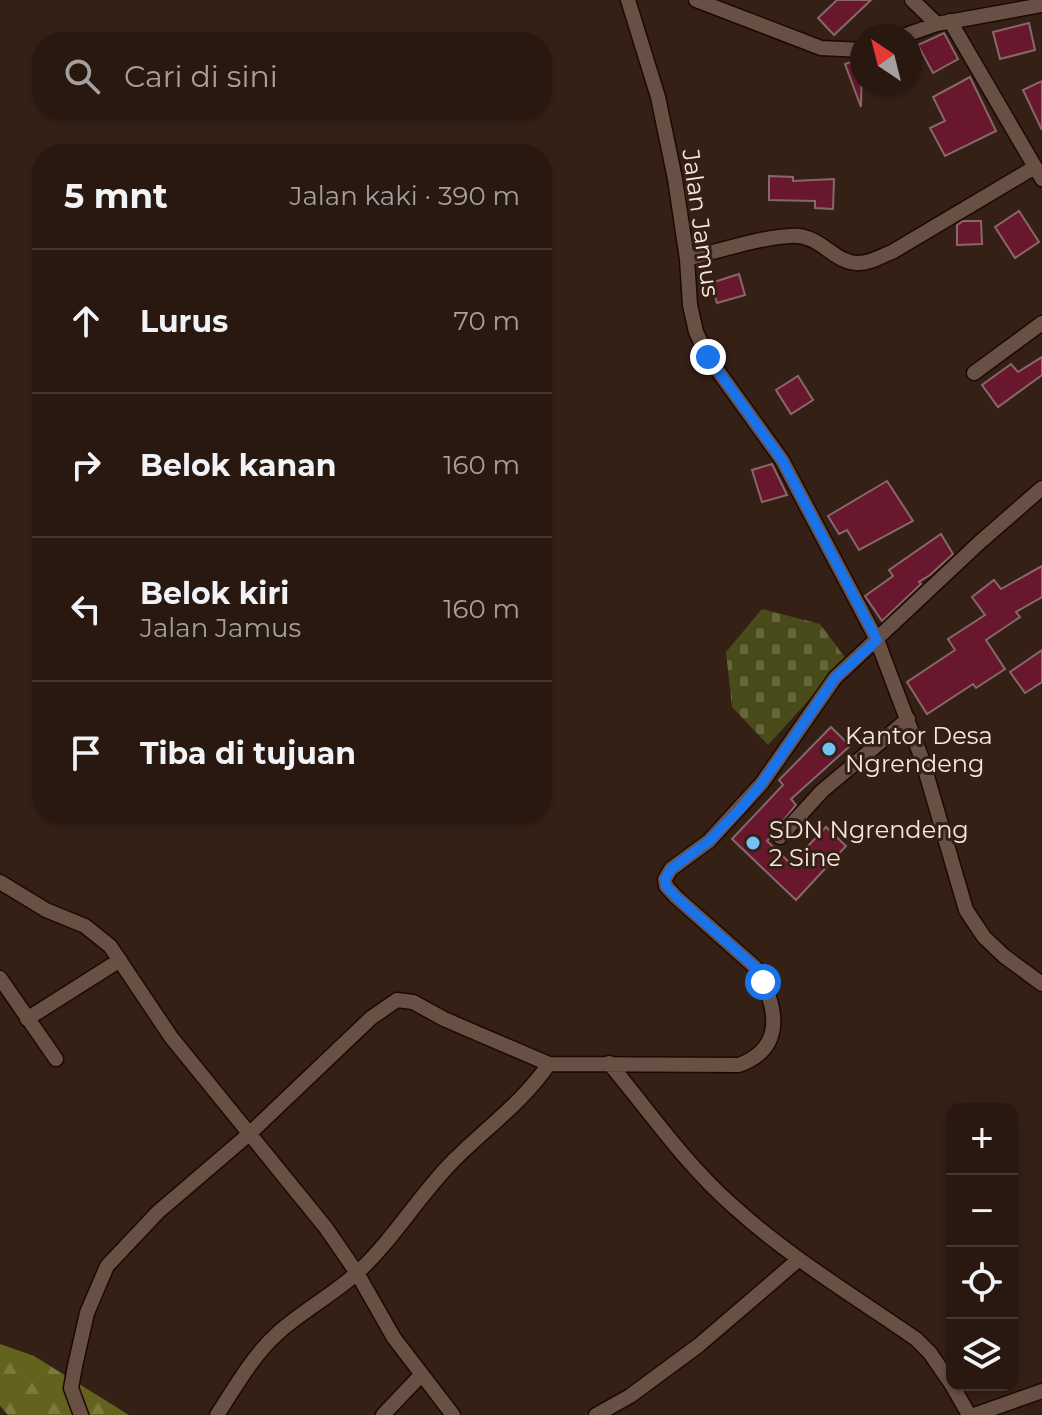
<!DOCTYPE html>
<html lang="id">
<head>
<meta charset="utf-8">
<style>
	body { margin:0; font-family:Montserrat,sans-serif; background:#302119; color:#f1f3f6 }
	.controls { position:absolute; right:24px; bottom:24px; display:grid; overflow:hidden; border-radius:16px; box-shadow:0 2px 6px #0004 }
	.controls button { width:72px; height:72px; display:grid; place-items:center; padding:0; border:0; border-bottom:2px solid #443730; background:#281810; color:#f1f3f6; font:40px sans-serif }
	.compass { position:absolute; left:850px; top:24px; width:72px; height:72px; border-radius:50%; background:#281810; box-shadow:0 2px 6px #0004; rotate:325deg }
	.stop { position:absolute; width:24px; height:24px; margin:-18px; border:6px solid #1a73e8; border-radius:50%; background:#fff }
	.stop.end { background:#1a73e8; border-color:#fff; box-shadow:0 2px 8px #0008 }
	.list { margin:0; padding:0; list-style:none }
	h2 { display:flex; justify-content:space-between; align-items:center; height:104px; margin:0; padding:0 32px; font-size:34px }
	h2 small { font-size:26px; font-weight:400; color:#a5a09f }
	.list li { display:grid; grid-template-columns:52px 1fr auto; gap:24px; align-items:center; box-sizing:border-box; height:144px; padding:0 32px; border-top:2px solid #443730 }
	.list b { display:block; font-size:30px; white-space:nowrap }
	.list p { margin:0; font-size:26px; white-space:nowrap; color:#a5a09f }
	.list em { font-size:26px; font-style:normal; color:#a5a09f }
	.icon { flex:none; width:44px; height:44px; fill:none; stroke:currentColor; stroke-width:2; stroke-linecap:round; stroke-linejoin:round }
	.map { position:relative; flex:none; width:1042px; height:1415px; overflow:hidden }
	.search { position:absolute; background:#281810; box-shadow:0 2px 6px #0004; left:32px; top:32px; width:520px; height:88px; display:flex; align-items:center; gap:20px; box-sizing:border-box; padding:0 28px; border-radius:32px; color:#a5a09f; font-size:30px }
	.panel { position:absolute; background:#281810; box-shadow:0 2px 6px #0004; left:32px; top:144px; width:520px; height:680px; border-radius:32px }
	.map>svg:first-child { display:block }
	.forest { fill:url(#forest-firs) }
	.cemetery { fill:url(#cemetery-stones) }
	.building { fill:#69172c; stroke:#86686c; stroke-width:2 }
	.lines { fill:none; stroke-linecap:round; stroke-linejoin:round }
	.street-casing { stroke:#1c0903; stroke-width:17 }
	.street { stroke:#695045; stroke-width:14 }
	.route { stroke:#1a73e8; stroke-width:10 }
	.poi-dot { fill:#72c1f5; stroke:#352016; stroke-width:3 }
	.labels { text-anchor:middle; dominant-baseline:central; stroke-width:6; stroke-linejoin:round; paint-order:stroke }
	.street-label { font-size:24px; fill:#f6e7e0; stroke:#352016 }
	.poi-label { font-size:24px; fill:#f6e7e0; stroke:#352016; text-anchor:start }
</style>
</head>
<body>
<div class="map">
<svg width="1042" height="1415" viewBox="0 0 1042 1415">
	<defs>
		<pattern id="forest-firs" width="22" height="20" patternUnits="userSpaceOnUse" patternTransform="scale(2)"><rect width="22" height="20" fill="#63631d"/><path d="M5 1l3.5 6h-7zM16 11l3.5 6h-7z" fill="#7a793e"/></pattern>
		<pattern id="cemetery-stones" width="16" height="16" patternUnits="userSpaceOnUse" patternTransform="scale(2)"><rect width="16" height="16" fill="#4a4b1a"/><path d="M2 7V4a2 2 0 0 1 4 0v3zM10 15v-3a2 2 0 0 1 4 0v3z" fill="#65653b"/></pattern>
	</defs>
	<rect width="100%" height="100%" fill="#352016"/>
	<path class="forest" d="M 0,1344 L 34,1356 L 129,1415 L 8,1415 L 0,1406 Z"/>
	<path class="cemetery" d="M 762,609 L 820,624 L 846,659 L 768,745 L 732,707 L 726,652 Z"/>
	<path class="building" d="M 837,0 L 871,0 L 834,35 L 818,18 Z
		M 1029,23 L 1035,50 L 1000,59 L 993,32 Z
		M 944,33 L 958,59 L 933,73 L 918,45 Z
		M 856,60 L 862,60 L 861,107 L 845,64 Z
		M 970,77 L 996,131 L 945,156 L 930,128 L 945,121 L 933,97 Z
		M 1042,81 L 1042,130 L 1023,90 Z
		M 769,176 L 793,177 L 793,181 L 834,179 L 833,209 L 815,208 L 815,201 L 769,200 Z
		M 1019,211 L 1039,242 L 1015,258 L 995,227 Z
		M 963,221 L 981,221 L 982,244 L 957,245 L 957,225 Z
		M 739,274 L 745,295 L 717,303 L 711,283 Z
		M 1042,357 L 1042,375 L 998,407 L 982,385 L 1011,364 L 1018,372 Z
		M 798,376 L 813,400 L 791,414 L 776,390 Z
		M 772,464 L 787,495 L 762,502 L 752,470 Z
		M 887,481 L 913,521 L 859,550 L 847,530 L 839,534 L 828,516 Z
		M 941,534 L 953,554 L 930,575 L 919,582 L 921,584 L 882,621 L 865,596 L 893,576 L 889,570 Z
		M 1042,566 L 1042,597 L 1016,612 L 1020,617 L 986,640 L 1005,669 L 976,688 L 973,684 L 927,714 L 907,682 L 955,650 L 948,639 L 985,615 L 972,597 L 994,580 L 1001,589 Z
		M 1042,650 L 1042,682 L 1025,693 L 1010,672 Z
		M 831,727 L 850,746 L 791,799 L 796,805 L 767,841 L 791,864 L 826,827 L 846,846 L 796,900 L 732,839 L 783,785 L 779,780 Z"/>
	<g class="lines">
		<g class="street-casing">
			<path id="street" d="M 628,0 L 658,97 L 675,179 L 687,259 L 690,305 L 696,332 L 708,357 L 782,460 L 877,640 L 922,759 L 966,910 L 984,937 L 1004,956 L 1042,984
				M 696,0 L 821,48 L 862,50
				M 912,0 L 937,24
				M 950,21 L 1042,179
				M 903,36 L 937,24 L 1042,5
				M 687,259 C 719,251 757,238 790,236 C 820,233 832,262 857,263 C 869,264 881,256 892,252 L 1035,167
				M 974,373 L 1042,323
				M 780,837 L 822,791 L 908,719
				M 0,882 L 46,910 L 85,926 L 110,946 L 171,1037 L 326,1228 L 357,1273 L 394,1338 L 453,1415
				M 0,978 L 56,1059
				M 27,1019 L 120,960
				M 609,1063 C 649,1111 686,1165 733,1206 C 789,1257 854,1296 916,1339 L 930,1353 L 952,1385
				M 952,1385 L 969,1415
				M 81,1415 L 71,1388 L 75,1366 L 87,1313 L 107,1266 L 158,1212 L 248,1135 L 371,1018 L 397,1000 L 413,1002 L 444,1019 L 549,1064 L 739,1065 C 788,1047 776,1003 755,967 L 676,897 L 666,886 L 665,879 L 671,869 L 709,841 L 762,783 L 835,678 L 980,542 L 1042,488
				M 217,1415 C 236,1386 253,1355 279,1332 C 304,1310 334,1294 358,1272 C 394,1239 419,1195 454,1160 C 486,1128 522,1103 549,1064
				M 383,1415 L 421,1375
				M 596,1415 L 630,1396 L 699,1345 L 798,1260
				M 974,1415 L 1042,1391"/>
		</g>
		<use href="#street" class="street"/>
	</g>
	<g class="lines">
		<path class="route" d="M 708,357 L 782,460 L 877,640 L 835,678 L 762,783 L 740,809 L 709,841 L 671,869 L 665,879 L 666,886 L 676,897 L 755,967 L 763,982"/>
	</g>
	<g class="poi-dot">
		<circle cx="829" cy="749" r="8"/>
		<circle cx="753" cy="843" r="8"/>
	</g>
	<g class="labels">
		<g class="street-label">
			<text transform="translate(701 223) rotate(82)">Jalan Jamus</text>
		</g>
		<g class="poi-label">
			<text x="845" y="735">Kantor Desa<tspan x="845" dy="28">Ngrendeng</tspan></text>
			<text x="769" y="829">SDN Ngrendeng<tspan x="769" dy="28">2 Sine</tspan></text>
		</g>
	</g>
</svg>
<div class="controls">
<button>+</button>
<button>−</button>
<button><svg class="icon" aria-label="locate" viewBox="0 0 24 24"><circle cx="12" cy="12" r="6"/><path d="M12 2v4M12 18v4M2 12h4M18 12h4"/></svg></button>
<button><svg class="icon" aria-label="layers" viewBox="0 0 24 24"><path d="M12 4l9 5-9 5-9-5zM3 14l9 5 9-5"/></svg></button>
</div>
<svg class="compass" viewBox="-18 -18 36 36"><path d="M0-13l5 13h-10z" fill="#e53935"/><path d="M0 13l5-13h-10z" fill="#a5a09f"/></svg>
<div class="stop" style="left:763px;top:982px"></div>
<div class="stop end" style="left:708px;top:357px"></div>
<div class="search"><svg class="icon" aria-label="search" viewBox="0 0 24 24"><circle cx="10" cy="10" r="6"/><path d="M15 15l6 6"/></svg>Cari di sini</div>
<section class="panel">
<h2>5 mnt<small>Jalan kaki · 390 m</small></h2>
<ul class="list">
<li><svg class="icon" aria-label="ahead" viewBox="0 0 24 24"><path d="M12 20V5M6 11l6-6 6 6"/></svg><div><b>Lurus</b></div><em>70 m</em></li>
<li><svg class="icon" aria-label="right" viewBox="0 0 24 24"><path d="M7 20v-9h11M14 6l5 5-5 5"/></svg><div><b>Belok kanan</b></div><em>160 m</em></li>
<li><svg class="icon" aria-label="left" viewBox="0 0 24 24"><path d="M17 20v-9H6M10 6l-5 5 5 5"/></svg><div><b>Belok kiri</b><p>Jalan Jamus</p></div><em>160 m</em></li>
<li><svg class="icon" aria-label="arrive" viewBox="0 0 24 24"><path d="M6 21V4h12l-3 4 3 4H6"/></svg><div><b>Tiba di tujuan</b></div></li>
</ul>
</section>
</div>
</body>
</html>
